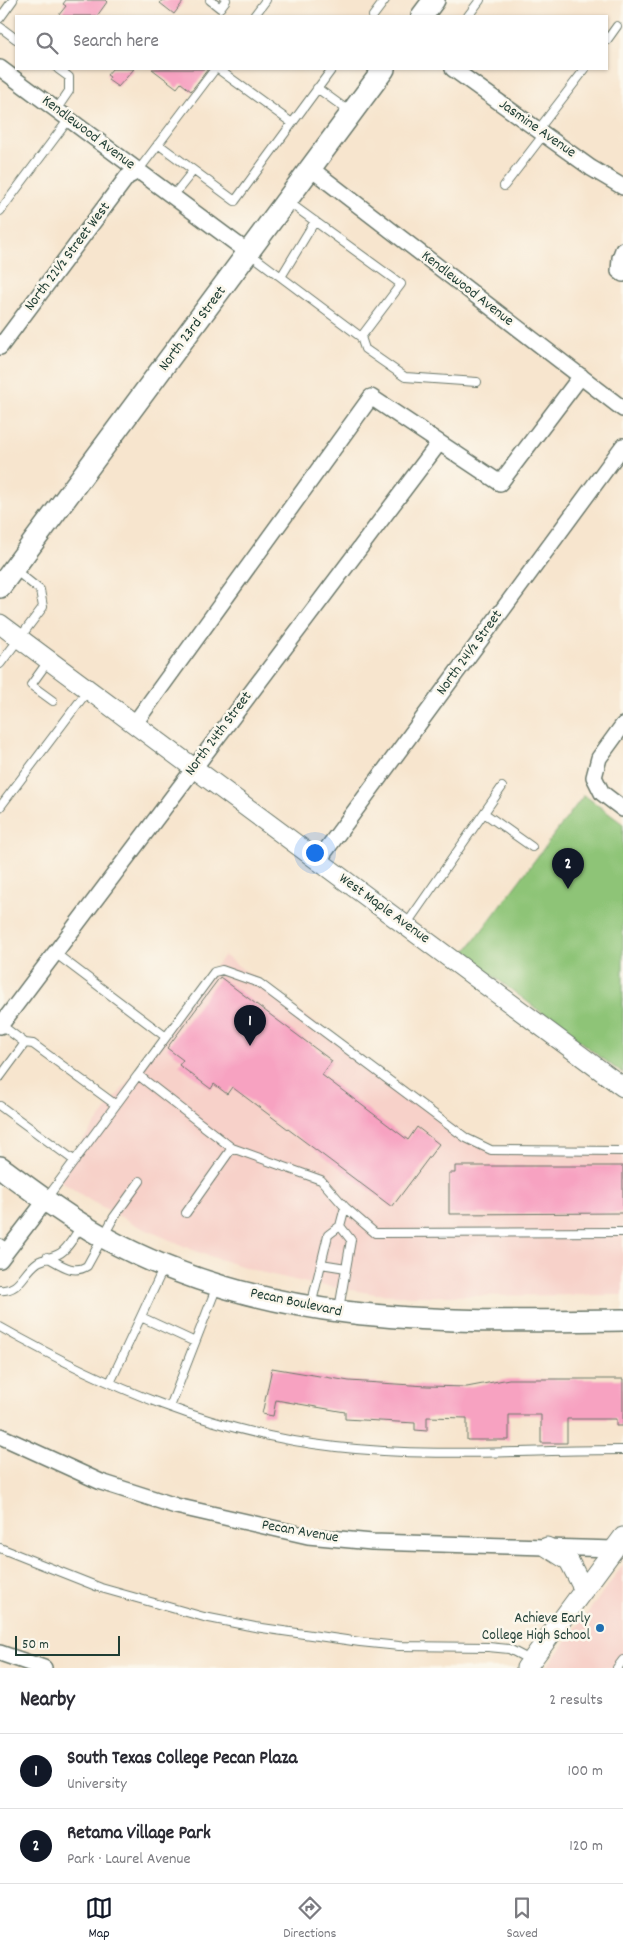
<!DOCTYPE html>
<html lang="en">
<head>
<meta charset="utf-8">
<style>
	body { margin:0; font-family:Dekko,sans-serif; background:#f7f7f7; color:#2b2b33 }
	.scale { position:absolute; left:15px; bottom:12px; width:105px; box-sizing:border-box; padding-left:5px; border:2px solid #1f3d34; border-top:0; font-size:14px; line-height:18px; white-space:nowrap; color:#1f3d34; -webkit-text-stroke:4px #fbf7ec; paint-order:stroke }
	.you { position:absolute; left:314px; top:852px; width:18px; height:18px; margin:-12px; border:4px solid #fff; border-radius:50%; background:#1a73e8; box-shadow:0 0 0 8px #1a73e833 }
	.badge { display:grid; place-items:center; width:32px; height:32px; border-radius:50%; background:#111827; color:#fff; font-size:16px; font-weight:700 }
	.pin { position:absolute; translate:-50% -41px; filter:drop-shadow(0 1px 2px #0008) }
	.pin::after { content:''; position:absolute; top:26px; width:18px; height:15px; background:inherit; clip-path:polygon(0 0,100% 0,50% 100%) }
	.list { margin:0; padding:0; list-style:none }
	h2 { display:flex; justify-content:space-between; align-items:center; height:65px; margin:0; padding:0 20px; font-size:21px }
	h2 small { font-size:16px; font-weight:400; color:#7c7c81 }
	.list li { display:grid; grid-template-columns:32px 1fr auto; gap:15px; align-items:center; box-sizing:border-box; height:75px; padding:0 20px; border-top:1px solid #e1e1e2 }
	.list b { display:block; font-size:19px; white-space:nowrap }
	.list p { margin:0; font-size:16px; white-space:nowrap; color:#7c7c81 }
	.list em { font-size:16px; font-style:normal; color:#7c7c81 }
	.icon { flex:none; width:28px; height:28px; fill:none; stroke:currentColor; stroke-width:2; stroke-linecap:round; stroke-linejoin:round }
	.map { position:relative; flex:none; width:623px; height:1668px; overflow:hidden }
	.search { position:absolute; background:#fff; box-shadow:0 1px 4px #0004; left:15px; right:15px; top:15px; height:55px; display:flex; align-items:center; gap:12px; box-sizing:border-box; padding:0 18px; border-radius:0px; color:#7c7c81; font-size:19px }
	.sheet { height:215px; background:#fff }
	nav { display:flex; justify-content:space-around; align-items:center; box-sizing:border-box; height:70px; border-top:1px solid #e1e1e2; background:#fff; font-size:14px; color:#7c7c81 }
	nav a { display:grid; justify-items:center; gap:2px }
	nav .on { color:#111827 }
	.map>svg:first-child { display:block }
	.built { fill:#f7d1c9 }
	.green { fill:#8ec477; stroke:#568056 }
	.building { fill:#f7a2c1 }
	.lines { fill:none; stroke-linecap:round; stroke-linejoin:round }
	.service-casing { stroke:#6b786a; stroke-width:10 }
	.minor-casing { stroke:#6b786a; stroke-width:18 }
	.tertiary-casing { stroke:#6b786a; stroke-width:21 }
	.secondary-casing { stroke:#6b786a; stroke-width:24 }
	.service { stroke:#fff; stroke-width:8 }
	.minor { stroke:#fff; stroke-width:15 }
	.tertiary { stroke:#fff; stroke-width:19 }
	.secondary { stroke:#fff; stroke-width:21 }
	.poi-dot { fill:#1f6fb2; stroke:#fbf7ec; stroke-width:2 }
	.labels { text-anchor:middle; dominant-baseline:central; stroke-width:5; stroke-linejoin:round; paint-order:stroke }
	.street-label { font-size:15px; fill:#1f3d34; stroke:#fbf7ec }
	.poi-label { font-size:15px; fill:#1f3d34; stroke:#fbf7ec; text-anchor:end }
</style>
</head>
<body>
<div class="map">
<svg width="623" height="1668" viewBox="0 0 623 1668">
	<rect width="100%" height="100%" fill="#fbf7ec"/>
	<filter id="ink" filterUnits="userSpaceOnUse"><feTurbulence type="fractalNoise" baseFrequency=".02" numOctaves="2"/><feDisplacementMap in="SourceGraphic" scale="10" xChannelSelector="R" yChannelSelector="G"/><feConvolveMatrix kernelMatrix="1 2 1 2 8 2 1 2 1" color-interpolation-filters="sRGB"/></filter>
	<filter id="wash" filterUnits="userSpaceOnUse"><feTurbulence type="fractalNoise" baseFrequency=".0096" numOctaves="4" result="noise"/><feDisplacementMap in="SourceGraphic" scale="20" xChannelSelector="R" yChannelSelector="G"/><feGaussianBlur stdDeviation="1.12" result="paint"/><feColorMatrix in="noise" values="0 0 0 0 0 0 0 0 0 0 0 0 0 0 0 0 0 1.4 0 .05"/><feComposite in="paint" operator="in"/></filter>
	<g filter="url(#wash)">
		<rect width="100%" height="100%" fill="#f7e5ce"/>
		<path class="built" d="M 224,955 L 467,1137 L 486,1147 L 623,1149 L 623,1295 L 414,1296 L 376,1294 L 307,1283 L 260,1272 L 200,1253 L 140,1227 L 91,1201 L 55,1177 Z
			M 623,1565 L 623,1668 L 546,1668 L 607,1587 Z"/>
		<path class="green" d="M 584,795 L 623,824 L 623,1074 L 464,954 Z"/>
		<g id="blocks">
			<path class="building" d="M 66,0 L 105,0 L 107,2 L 97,16 L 58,16 L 66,6 L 63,4 Z
				M 162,0 L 181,0 L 183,2 L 174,14 L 160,3 Z
				M 112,69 L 134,69 L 118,87 L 108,80 L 110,77 L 107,75 Z
				M 152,69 L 208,69 L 191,91 L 181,83 L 177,88 Z
				M 220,977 L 332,1061 L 322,1075 L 408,1140 L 417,1127 L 439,1144 L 392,1207 L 232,1087 L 227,1094 L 214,1084 L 211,1089 L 179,1065 L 183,1060 L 167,1048 Z
				M 455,1166 L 623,1166 L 623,1213 L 449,1214 L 449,1173 L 455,1173 Z
				M 272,1368 L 349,1381 L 427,1386 L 467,1387 L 509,1379 L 623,1379 L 623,1426 L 616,1426 L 616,1419 L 567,1419 L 567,1443 L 541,1443 L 541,1415 L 509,1415 L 509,1440 L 467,1440 L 467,1418 L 427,1417 L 427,1431 L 415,1430 L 415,1423 L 345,1419 L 345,1412 L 276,1400 L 273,1416 L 262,1414 Z"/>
		</g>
	</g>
	<g filter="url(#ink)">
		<use href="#blocks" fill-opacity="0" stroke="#6b786a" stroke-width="1"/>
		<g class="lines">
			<g class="service-casing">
				<path id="service" d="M 210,0 L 220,8 L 226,0
					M 254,16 L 266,0
					M 373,16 L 385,0
					M 468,16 L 480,0
					M 0,18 L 13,0
					M 0,27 L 16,39
					M 607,40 L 617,26
					M 218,69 L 292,123
					M 317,88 L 350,112
					M 56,110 L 69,91 L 69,77 L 58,69
					M 538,130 L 585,69
					M 158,144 L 235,201 L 332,69
					M 138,171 L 215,69
					M 504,186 L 544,134
					M 173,196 L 193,171
					M 0,211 L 69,119
					M 249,253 L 361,337 L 401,284 L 287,201
					M 281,277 L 315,221
					M 361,337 L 365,349 L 405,377 L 477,382
					M 49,660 L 31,685 L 53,701
					M 0,664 L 43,607 L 40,590 L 15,570
					M 0,807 L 89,689
					M 484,813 L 532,847
					M 406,925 L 502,787
					M 55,953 L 166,1037
					M 0,1024 L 25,1043 L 33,1044 L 116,1105
					M 138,1075 L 214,972 L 222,970 L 259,983 L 466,1138 L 491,1150 L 623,1151
					M 0,1077 L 25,1043
					M 0,1106 L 75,1161
					M 47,1198 L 138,1075 L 232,1148 L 321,1180 L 345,1207 L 375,1233 L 623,1232
					M 186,1213 L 232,1148
					M 0,1243 L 9,1249
					M 47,1257 C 60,1264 73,1275 87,1266 L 114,1217 L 140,1181
					M 321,1264 L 346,1268
					M 0,1290 C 20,1292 23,1272 38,1262 C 45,1258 57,1257 63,1251 C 70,1245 76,1234 81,1226
					M 311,1306 L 328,1235 L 340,1226 L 345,1207
					M 339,1309 L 351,1240 L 340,1226
					M 141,1317 L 195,1342
					M 0,1327 C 104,1386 216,1434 336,1447 C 431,1458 527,1450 623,1450
					M 110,1383 L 164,1267
					M 170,1407 L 217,1286
					M 0,1548 L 101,1588 L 204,1617 L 255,1627 L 360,1642 L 399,1646 L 488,1647 L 509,1649 L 532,1661
					M 617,1668 L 623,1660"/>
			</g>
			<g class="minor-casing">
				<path id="minor" d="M 0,68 L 249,253
					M 453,69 L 591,168 L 623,187
					M 310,168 L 623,409
					M 623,250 L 620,258 L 619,271 L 623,274
					M 0,347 L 127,177 L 138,171
					M 135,723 L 371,397 L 500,483 L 581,376
					M 623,725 L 599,758 L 594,777 L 602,793 L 623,809
					M 318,861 L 623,446
					M 0,1026 L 439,443
					M 0,1260 L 46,1200
					M 0,1436 L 101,1482 L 176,1506 L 308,1536 L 372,1542 L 615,1549
					M 0,1653 L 44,1668"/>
			</g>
			<g class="tertiary-casing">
				<path id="tertiary" d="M 0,624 L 623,1087
					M 547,1547 L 569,1561 L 584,1590
					M 526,1668 L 623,1537"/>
			</g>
			<g class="secondary-casing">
				<path id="secondary" d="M 422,16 L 434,0
					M 0,587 L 384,69
					M 0,1167 C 34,1192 67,1217 103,1237 C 269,1328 441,1322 623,1320"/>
			</g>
			<use href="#service" class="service"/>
			<use href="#minor" class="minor"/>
			<use href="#tertiary" class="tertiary"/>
			<use href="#secondary" class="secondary"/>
		</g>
	</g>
	<circle class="poi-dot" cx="600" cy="1628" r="5"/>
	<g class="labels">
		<g class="street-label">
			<text transform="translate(537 129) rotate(35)">Jasmine Avenue</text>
			<text transform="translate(88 133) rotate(37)">Kendlewood Avenue</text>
			<text transform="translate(68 257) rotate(-53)">North 22½ Street West</text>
			<text transform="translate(467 289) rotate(38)">Kendlewood Avenue</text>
			<text transform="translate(193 329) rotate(-53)">North 23rd Street</text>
			<text transform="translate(470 653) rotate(-54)">North 24½ Street</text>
			<text transform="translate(219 734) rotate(-53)">North 24th Street</text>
			<text transform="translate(384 909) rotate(36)">West Maple Avenue</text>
			<text transform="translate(296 1303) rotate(12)">Pecan Boulevard</text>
			<text transform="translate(300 1532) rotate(10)">Pecan Avenue</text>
		</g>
		<g class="poi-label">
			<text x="590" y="1619">Achieve Early<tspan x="590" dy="17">College High School</tspan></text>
		</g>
	</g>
</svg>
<div class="scale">50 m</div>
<div class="you"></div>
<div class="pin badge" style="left:250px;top:1046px">1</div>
<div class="pin badge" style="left:568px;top:889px">2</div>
<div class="search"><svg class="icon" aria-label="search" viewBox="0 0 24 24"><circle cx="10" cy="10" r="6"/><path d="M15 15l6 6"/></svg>Search here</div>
</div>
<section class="sheet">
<h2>Nearby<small>2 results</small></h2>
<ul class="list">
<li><span class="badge">1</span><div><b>South Texas College Pecan Plaza</b><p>University</p></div><em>100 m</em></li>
<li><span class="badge">2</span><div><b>Retama Village Park</b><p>Park · Laurel Avenue</p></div><em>120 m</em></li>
</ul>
</section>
<nav>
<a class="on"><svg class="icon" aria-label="map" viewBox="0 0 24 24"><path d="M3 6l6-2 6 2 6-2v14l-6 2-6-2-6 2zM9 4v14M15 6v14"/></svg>Map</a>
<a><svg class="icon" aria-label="directions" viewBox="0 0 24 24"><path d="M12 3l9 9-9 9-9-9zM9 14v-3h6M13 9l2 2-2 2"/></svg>Directions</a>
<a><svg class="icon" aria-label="saved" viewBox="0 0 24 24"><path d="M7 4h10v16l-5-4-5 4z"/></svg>Saved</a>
</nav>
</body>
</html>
